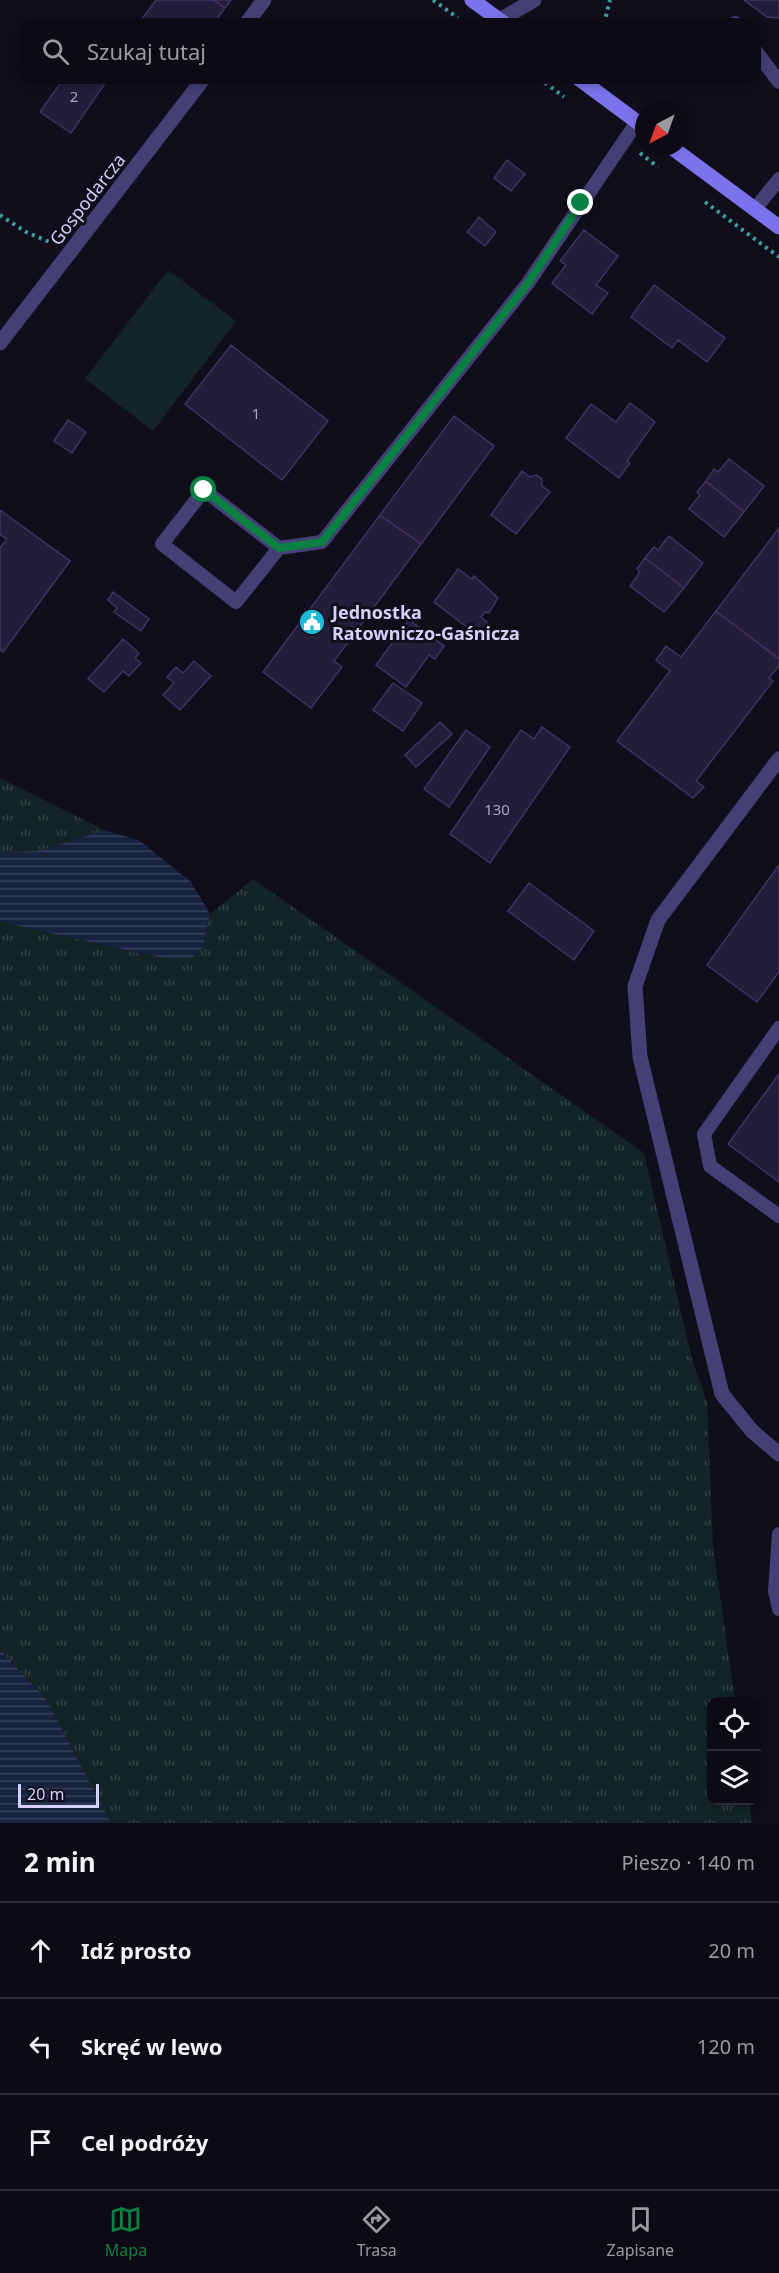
<!DOCTYPE html>
<html lang="pl">
<head>
<meta charset="utf-8">
<style>
	body { margin:0; font-family:"Noto Sans",sans-serif; background:#16131e; color:#f1f3f6 }
	.controls { position:absolute; right:18px; bottom:18px; display:grid; overflow:hidden; border-radius:12px; box-shadow:0 3px 9px #0003 }
	.controls button { width:54px; height:54px; display:grid; place-items:center; padding:0; border:0; border-bottom:2px solid #2d2b34; background:#0d0a15; color:#f1f3f6; font:30px sans-serif }
	.compass { position:absolute; left:635px; top:102px; width:54px; height:54px; border-radius:50%; background:#0d0a15; box-shadow:0 3px 9px #0003; rotate:221deg }
	.scale { position:absolute; left:18px; bottom:15px; width:81px; box-sizing:border-box; padding-left:6px; border:3px solid #d6cff8; border-top:0; font-size:16px; line-height:21px; white-space:nowrap; color:#d6cff8; -webkit-text-stroke:4px #110e1c; paint-order:stroke }
	.stop { position:absolute; width:18px; height:18px; margin:-14px; border:4px solid #0b8043; border-radius:50%; background:#fff }
	.stop.end { background:#0b8043; border-color:#fff; box-shadow:0 2px 6px #0008 }
	.list { margin:0; padding:0; list-style:none }
	h2 { display:flex; justify-content:space-between; align-items:center; height:78px; margin:0; padding:0 24px; font-size:26px }
	h2 small { font-size:20px; font-weight:400; color:#9a9aa0 }
	.list li { display:grid; grid-template-columns:39px 1fr auto; gap:18px; align-items:center; box-sizing:border-box; height:96px; padding:0 24px; border-top:2px solid #2d2b34 }
	.list b { display:block; font-size:22px; white-space:nowrap }
	.list em { font-size:20px; font-style:normal; color:#9a9aa0 }
	.icon { flex:none; width:33px; height:33px; fill:none; stroke:currentColor; stroke-width:2; stroke-linecap:round; stroke-linejoin:round }
	.map { position:relative; flex:none; width:779px; height:1823px; overflow:hidden }
	.search { position:absolute; background:#0d0a15; box-shadow:0 3px 9px #0003; left:18px; right:18px; top:18px; height:66px; display:flex; align-items:center; gap:15px; box-sizing:border-box; padding:0 21px; border-radius:18px; color:#9a9aa0; font-size:22px }
	.sheet { height:366px; background:#0d0a15 }
	nav { display:flex; justify-content:space-around; align-items:center; box-sizing:border-box; height:84px; border-top:2px solid #2d2b34; background:#0d0a15; font-size:16px; color:#9a9aa0 }
	nav a { display:grid; justify-items:center; gap:3px }
	nav .on { color:#0b8043 }
	.map>svg:first-child { display:block }
	.grass { fill:url(#grass-tufts) }
	.pitch { fill:#122425 }
	.water { fill:url(#water-rules) }
	.building { fill:#241d3a; stroke:#3e3263; stroke-width:1.5 }
	.lines { fill:none; stroke-linecap:round; stroke-linejoin:round }
	.path { stroke:#3d9f9e; stroke-width:4; stroke-dasharray:3 4.5; stroke-linecap:butt }
	.lane { stroke:#443f74; stroke-width:14 }
	.street { stroke:#443f74; stroke-width:15 }
	.secondary { stroke:#7c73ec; stroke-width:15 }
	.route { stroke:#0b8043; stroke-width:8 }
	.labels { text-anchor:middle; dominant-baseline:central; stroke-width:6; stroke-linejoin:round; paint-order:stroke }
	.number-label { font-size:15px; fill:#aaa2c8 }
	.street-label { font-size:18px; fill:#d6cff8; stroke:#110e1c }
	.poi-label { font-size:18px; font-weight:bold; fill:#d6cff8; stroke:#110e1c; text-anchor:start }
</style>
</head>
<body>
<div class="map">
<svg width="779" height="1823" viewBox="0 0 779 1823">
	<defs>
		<pattern id="grass-tufts" width="24" height="20" patternUnits="userSpaceOnUse" patternTransform="scale(1.5)"><rect width="24" height="20" fill="#122425"/><path d="M3 7l-1-3M5 7V3M7 7l1-3M15 17l-1-3M17 17v-4M19 17l1-3" fill="none" stroke="#344345"/></pattern>
		<pattern id="water-rules" width="6" height="5" patternUnits="userSpaceOnUse" patternTransform="scale(1.5)"><rect width="6" height="5" fill="#15233f"/><path d="M0 2.5h6" fill="none" stroke="#36425c"/></pattern>
	</defs>
	<rect width="100%" height="100%" fill="#110e1c"/>
	<path class="grass" d="M 0,778 L 104,830 L 40,851 L 0,852 Z
		M 253,879 L 644,1153 L 692,1360 L 707,1402 L 713,1547 L 735,1701 L 712,1702 L 712,1800 L 749,1801 L 752,1823 L 111,1823 L 46,1699 L 0,1650 L 0,922 L 163,958 L 203,947 L 210,914 Z"/>
	<path class="pitch" d="M 168,270 L 236,321 L 153,431 L 85,379 Z"/>
	<path class="water" d="M 104,830 L 140,841 L 191,882 L 210,914 L 203,947 L 192,958 L 163,958 L 0,922 L 0,852 L 40,851 Z
		M 0,1650 L 46,1699 L 111,1823 L 0,1823 Z"/>
	<path class="building" d="M 156,0 L 214,0 L 225,8 L 213,24 L 138,24 Z
		M 214,0 L 231,0 L 225,8 Z
		M 744,0 L 779,0 L 779,18 L 767,17 Z
		M 64,78 L 108,79 L 71,133 L 40,112 Z
		M 507,160 L 525,174 L 511,191 L 494,178 Z
		M 479,217 L 496,232 L 485,246 L 467,232 Z
		M 584,230 L 618,256 L 596,285 L 608,293 L 592,314 L 552,283 L 566,265 L 560,261 Z
		M 654,285 L 725,338 L 707,362 L 678,340 L 672,348 L 631,317 Z
		M 231,345 L 328,421 L 282,480 L 185,404 Z
		M 630,403 L 655,422 L 627,461 L 630,463 L 619,478 L 566,438 L 591,404 L 616,422 Z
		M 454,416 L 494,446 L 421,544 L 380,515 Z
		M 68,420 L 86,432 L 72,453 L 54,441 Z
		M 729,459 L 764,486 L 744,512 L 706,481 L 714,469 L 718,472 Z
		M 522,471 L 530,477 L 536,475 L 542,479 L 542,486 L 550,492 L 516,534 L 491,515 Z
		M 706,481 L 744,512 L 724,537 L 689,509 L 700,495 L 697,492 Z
		M 0,510 L 70,561 L 3,652 L 0,650 L 0,548 L 7,539 L 0,535 Z
		M 380,515 L 421,544 L 334,661 L 342,667 L 311,708 L 263,672 Z
		M 779,528 L 779,659 L 716,611 Z
		M 669,536 L 703,563 L 684,588 L 645,558 L 654,547 L 658,550 Z
		M 645,558 L 684,588 L 664,612 L 630,586 L 640,572 L 637,569 Z
		M 458,569 L 472,579 L 474,576 L 498,598 L 489,613 L 485,612 L 481,617 L 490,625 L 480,637 L 434,602 Z
		M 113,592 L 149,619 L 141,631 L 114,612 L 117,608 L 108,600 Z
		M 716,611 L 779,659 L 779,666 L 769,678 L 773,681 L 696,781 L 704,787 L 693,798 L 617,741 L 670,671 L 656,660 L 666,646 L 681,657 Z
		M 409,620 L 444,646 L 435,659 L 429,655 L 406,687 L 376,665 Z
		M 123,639 L 139,653 L 135,658 L 141,663 L 129,676 L 123,671 L 104,692 L 88,679 Z
		M 194,661 L 211,676 L 180,710 L 163,695 L 174,683 L 167,677 L 176,667 L 183,673 Z
		M 393,683 L 422,703 L 403,731 L 373,710 Z
		M 440,722 L 452,734 L 416,767 L 405,755 Z
		M 542,727 L 570,747 L 490,863 L 450,834 L 521,730 L 534,739 Z
		M 466,730 L 490,747 L 449,807 L 424,789 Z
		M 779,865 L 779,972 L 757,1002 L 707,965 Z
		M 529,883 L 594,931 L 574,960 L 508,911 Z
		M 779,1074 L 779,1182 L 728,1144 Z"/>
	<g class="lines">
		<path class="path" d="M 433,0 L 458,18
			M 604,24 L 610,0
			M 539,78 L 564,97
			M 640,153 L 658,167
			M 705,202 L 779,257
			M 0,215 L 26,232 L 52,243"/>
		<path class="lane" d="M 735,23 L 736,24
			M 755,50 L 779,82
			M 755,209 L 779,179
			M 279,548 L 204,490 L 162,544 L 236,602 L 279,548 L 322,542 L 528,283 L 637,122
			M 779,1028 L 704,1134 L 710,1166 L 779,1216
			M 779,1534 L 775,1591 L 779,1609"/>
		<path class="street" d="M 500,20 L 534,0
			M 246,24 L 264,0
			M 0,343 L 204,78
			M 779,759 L 658,920 L 635,986 L 640,1057 L 722,1394 L 752,1431 L 779,1454"/>
		<path class="secondary" d="M 472,0 L 505,24
			M 578,78 L 644,127
			M 671,147 L 779,227"/>
	</g>
	<g class="lines">
		<path class="route" d="M 204,490 L 279,548 L 322,542 L 528,283 L 581,203"/>
	</g>
	<defs>
		<g id="civic-disc" transform="scale(1.35)"><circle r="9.5" fill="#1ebbd6" stroke="#110e1c"/><path d="M-.6-6.5H3V-4.5H.6V-3L4-1V1h2V6H-6V1h2V-1L-.6-3ZM-1.2 2.5V6h2.4V2.5Z" fill="#fff"/></g>
	</defs>
	<g fill-rule="evenodd">
		<use href="#civic-disc" x="312" y="622"/>
	</g>
	<g class="labels">
		<g class="number-label">
			<text x="74" y="96">2</text>
			<text x="256" y="413">1</text>
			<text x="497" y="809">130</text>
		</g>
		<g class="street-label">
			<text transform="translate(87 199) rotate(-52)">Gospodarcza</text>
		</g>
		<g class="poi-label">
			<text x="332" y="612">Jednostka<tspan x="332" dy="21">Ratowniczo-Gaśnicza</tspan></text>
		</g>
	</g>
</svg>
<div class="controls">
<button><svg class="icon" aria-label="locate" viewBox="0 0 24 24"><circle cx="12" cy="12" r="6"/><path d="M12 2v4M12 18v4M2 12h4M18 12h4"/></svg></button>
<button><svg class="icon" aria-label="layers" viewBox="0 0 24 24"><path d="M12 4l9 5-9 5-9-5zM3 14l9 5 9-5"/></svg></button>
</div>
<svg class="compass" viewBox="-18 -18 36 36"><path d="M0-13l5 13h-10z" fill="#e53935"/><path d="M0 13l5-13h-10z" fill="#9a9aa0"/></svg>
<div class="scale">20 m</div>
<div class="stop" style="left:204px;top:490px"></div>
<div class="stop end" style="left:581px;top:203px"></div>
<div class="search"><svg class="icon" aria-label="search" viewBox="0 0 24 24"><circle cx="10" cy="10" r="6"/><path d="M15 15l6 6"/></svg>Szukaj tutaj</div>
</div>
<section class="sheet">
<h2>2 min<small>Pieszo · 140 m</small></h2>
<ul class="list">
<li><svg class="icon" aria-label="ahead" viewBox="0 0 24 24"><path d="M12 20V5M6 11l6-6 6 6"/></svg><div><b>Idź prosto</b></div><em>20 m</em></li>
<li><svg class="icon" aria-label="left" viewBox="0 0 24 24"><path d="M17 20v-9H6M10 6l-5 5 5 5"/></svg><div><b>Skręć w lewo</b></div><em>120 m</em></li>
<li><svg class="icon" aria-label="arrive" viewBox="0 0 24 24"><path d="M6 21V4h12l-3 4 3 4H6"/></svg><div><b>Cel podróży</b></div></li>
</ul>
</section>
<nav>
<a class="on"><svg class="icon" aria-label="map" viewBox="0 0 24 24"><path d="M3 6l6-2 6 2 6-2v14l-6 2-6-2-6 2zM9 4v14M15 6v14"/></svg>Mapa</a>
<a><svg class="icon" aria-label="directions" viewBox="0 0 24 24"><path d="M12 3l9 9-9 9-9-9zM9 14v-3h6M13 9l2 2-2 2"/></svg>Trasa</a>
<a><svg class="icon" aria-label="saved" viewBox="0 0 24 24"><path d="M7 4h10v16l-5-4-5 4z"/></svg>Zapisane</a>
</nav>
</body>
</html>
